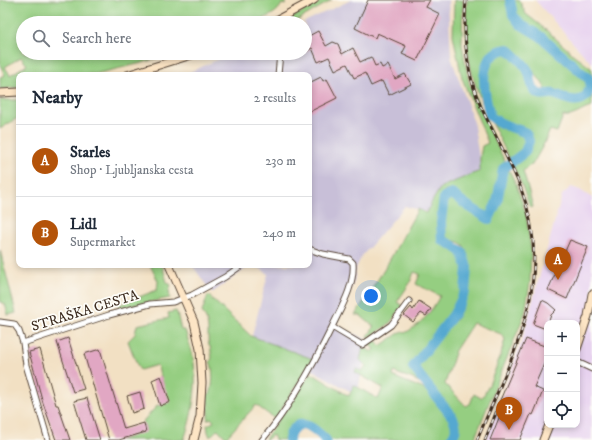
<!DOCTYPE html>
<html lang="en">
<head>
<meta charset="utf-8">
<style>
	body { margin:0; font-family:"IM FELL DW Pica",serif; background:#f2f2f3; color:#1f2937 }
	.controls { position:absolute; right:12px; bottom:12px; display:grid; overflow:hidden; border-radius:8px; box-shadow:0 2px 6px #0003 }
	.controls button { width:36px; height:36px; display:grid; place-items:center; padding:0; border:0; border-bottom:1px solid #e0e1e3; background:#fff; color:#1f2937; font:20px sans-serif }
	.you { position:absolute; left:371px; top:296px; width:14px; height:14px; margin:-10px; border:3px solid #fff; border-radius:50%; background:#1a73e8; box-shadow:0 0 0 6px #1a73e833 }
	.badge { display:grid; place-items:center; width:26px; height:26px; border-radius:50%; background:#b45309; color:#fff; font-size:13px; font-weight:700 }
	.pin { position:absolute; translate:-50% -33px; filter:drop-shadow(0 1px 2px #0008) }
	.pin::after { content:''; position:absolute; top:21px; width:14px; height:12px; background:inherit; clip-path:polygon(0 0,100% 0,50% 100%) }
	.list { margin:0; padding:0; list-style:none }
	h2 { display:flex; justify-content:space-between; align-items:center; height:52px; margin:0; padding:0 16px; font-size:17px }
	h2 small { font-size:13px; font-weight:400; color:#747a83 }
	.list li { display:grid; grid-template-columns:26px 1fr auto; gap:12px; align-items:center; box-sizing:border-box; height:72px; padding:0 16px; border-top:1px solid #e0e1e3 }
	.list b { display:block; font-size:15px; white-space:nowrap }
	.list p { margin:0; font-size:13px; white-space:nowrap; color:#747a83 }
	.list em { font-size:13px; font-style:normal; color:#747a83 }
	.icon { flex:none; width:22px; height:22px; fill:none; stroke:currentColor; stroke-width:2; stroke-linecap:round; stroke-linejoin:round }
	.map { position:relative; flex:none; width:592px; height:440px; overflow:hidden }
	.search { position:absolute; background:#fff; box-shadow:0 2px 6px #0003; left:16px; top:16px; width:296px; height:44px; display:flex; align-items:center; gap:10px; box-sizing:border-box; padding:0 14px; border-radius:22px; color:#747a83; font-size:15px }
	.panel { position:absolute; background:#fff; box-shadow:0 2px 6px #0003; left:16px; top:72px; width:296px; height:196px; border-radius:8px }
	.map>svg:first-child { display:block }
	.built { fill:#e7d2ef; fill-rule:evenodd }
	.industrial { fill:#c8bfd8 }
	.green { fill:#95ce81; stroke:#687c50; fill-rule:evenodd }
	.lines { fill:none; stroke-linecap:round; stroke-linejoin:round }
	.river { stroke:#55a8d0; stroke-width:10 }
	.building { fill:#e1a7c3 }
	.street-casing { stroke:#564537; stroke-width:7 }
	.secondary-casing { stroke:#564537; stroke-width:9 }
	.street { stroke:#fff; stroke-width:5 }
	.secondary { stroke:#fde5c5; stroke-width:7 }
	.rail-casing { stroke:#3b2a1e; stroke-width:3 }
	.rail { stroke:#fdfcf7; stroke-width:1.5; stroke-dasharray:4.5; stroke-linecap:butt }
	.labels { text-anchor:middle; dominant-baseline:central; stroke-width:3.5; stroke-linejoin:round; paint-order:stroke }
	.street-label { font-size:14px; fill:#3b2a1e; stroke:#fdfcf7 }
</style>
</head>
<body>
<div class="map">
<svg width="592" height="440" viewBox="0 0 592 440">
	<rect width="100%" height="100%" fill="#fdfcf7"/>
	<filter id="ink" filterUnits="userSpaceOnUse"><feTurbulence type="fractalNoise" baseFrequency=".025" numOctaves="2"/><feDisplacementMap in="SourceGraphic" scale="8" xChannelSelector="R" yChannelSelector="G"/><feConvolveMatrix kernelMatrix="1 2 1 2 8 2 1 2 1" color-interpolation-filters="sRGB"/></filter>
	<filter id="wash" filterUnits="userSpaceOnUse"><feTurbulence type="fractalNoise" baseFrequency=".012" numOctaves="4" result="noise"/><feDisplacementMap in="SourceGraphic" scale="16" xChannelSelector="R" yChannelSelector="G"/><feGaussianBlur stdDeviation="0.9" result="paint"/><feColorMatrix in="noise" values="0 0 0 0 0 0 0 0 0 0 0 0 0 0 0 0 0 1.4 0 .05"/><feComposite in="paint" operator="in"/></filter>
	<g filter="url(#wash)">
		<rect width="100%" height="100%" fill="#f2e0c3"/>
		<path class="built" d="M 535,0 L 592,0 L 592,64 Z
			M 571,187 L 580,190 L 592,198 L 592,440 L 486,440 L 521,343 L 562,195 ZM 547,323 L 577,323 L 577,425 L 547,425 Z"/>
		<path class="industrial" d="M 351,0 L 448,0 L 451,57 L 473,120 L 481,170 L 446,187 L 435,214 L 405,206 L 362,256 L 356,268 L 354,281 L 336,326 L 368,340 L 357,395 L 252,336 L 268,274 L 255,265 L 309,265 L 309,75 L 183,75 L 233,53 L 305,53 L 305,23 L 302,23 Z
			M 192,265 L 251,265 L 212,293 Z"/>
		<path class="green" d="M 0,0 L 284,0 L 286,1 L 285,5 L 282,4 C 278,12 269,17 261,19 C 255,21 251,19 245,23 L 23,23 L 23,53 L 173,53 L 142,63 L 95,74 L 19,75 L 19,87 L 0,89 L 0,77 L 5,75 L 0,65 ZM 21,57 L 27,65 L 10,75 L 5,67 Z
			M 324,0 L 332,0 L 293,23 L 282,23 Z
			M 454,0 L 463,0 L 462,44 L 469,83 L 491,133 L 516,184 L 526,214 L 531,250 L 530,283 L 525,313 L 475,438 L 475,440 L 454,440 C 457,436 460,431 459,426 C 455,410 432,388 417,381 C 410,377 402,376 394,372 L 393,376 C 404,382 420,386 430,393 C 438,399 453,419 454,429 C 454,434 451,437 448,440 L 330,440 L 315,428 L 304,422 C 294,425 289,430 286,440 L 275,440 L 273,435 L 266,440 L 265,439 L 311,373 L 349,396 L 354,385 L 378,399 L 383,388 L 355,372 L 356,369 L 362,371 L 366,366 L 360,360 L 363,347 L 372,352 L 375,349 L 369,345 L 370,342 L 375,339 L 380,346 L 402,331 L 405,333 C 423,323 430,313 440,296 L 416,284 L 420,274 L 414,272 L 410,283 L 397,302 L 403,306 L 389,324 L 369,338 L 368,336 L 374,327 L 360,315 L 355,315 L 384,270 L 418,209 L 426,213 L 434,198 L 441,187 L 480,171 L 480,157 L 482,146 L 488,143 L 462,78 L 453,35 ZM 445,190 L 454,191 L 471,207 L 469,209 L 452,197 L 447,197 L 443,230 C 447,244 457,238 464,246 C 467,250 467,256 468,261 C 470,282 467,302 455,321 L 452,319 L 462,291 L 463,283 L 463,261 L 459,249 C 455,247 446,245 442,241 C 435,234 439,196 445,190 ZM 473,323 L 501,334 L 505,339 C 503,349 488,393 481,398 L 474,394 L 470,404 L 466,406 L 445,384 L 455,353 L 454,352 Z
			M 467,0 L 507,0 L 511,14 L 517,24 L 529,33 L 540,39 L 585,77 C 589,84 589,89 585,95 L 571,98 L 566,95 L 546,90 C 544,83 518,52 511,47 C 509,46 507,45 505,45 C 483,58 479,61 482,88 C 483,95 486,101 484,107 C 468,73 464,37 467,0 Z
			M 511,0 L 519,0 L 526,14 L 545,29 L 574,55 L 592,69 L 592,80 L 588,75 L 549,41 L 521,22 L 515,13 Z
			M 504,53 C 513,54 523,68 527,76 C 530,81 530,88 534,93 C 539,99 548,96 554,97 C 559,98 564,101 569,102 C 578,104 588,101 592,92 L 592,107 C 582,109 574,118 563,116 L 557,132 L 550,130 C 545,143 539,153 532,165 L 529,166 L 523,171 L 533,207 L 530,208 L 521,183 L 492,123 C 495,125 499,127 503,129 C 518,134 531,131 522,152 L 525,156 C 529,151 532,141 531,134 C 523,125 511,128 502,122 C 499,119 495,116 493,113 C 488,103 483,74 489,64 C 492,58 498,56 504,53 Z
			M 0,100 L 19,100 L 19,117 L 0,129 Z
			M 0,250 L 16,313 L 8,315 L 5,304 L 0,302 Z
			M 150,265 L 162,265 L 167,282 L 171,285 L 169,291 L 170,298 L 119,308 L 118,305 L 157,290 L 158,281 Z
			M 208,295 L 251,336 L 313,359 L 275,419 L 256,405 L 226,438 L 218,429 L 210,437 L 208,432 L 207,425 L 214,422 L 211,418 L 207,420 L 209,412 L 207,395 L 210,394 C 213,388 214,367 210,362 L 212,358 L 210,346 L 209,346 C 207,338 209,330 207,322 C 206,319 204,315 202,312 Z
			M 176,311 L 177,313 L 181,330 L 185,330 C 188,341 193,352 194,363 C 198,389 192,416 184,440 L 117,440 L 146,431 L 143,421 L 158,405 L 169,402 L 157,365 L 140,370 L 138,367 L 128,341 L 135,334 L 137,325 L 169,318 L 168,313 Z"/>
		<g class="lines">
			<path class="river" d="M 289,440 C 289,436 290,434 292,431 C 302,416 317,431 326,440
				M 450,440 C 457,432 457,427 453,418 L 413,367 L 454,314 L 465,292 L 467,267 L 462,252 L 452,245 L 442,240 L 441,222 L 444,197 L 452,194 L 468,206 L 489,219 L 497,202 L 503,169 L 525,152 L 529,141 L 526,133 C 512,126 503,127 490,116 C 484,94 475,52 508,49 C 515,56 523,62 527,69 C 532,76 530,87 536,92 C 541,97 547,93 553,94 C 559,95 565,99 571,100 C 585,103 591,92 590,80 L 540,36 L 520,24 L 513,15 L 510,0"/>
		</g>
		<g id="blocks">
			<path class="building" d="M 368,0 L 430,0 L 426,7 L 440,14 L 417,61 L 402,54 L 406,46 L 377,33 L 375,38 L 355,28 Z
				M 318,31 L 326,46 L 333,42 L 338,44 L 342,54 L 353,48 L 360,62 L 371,57 L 375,66 L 380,64 L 382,68 L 388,65 L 395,79 L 405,74 L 411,84 L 389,95 L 382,81 L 371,86 L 365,73 L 354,78 L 347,64 L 335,70 L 329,57 L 318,62 L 312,48 L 305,52 L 305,38 Z
				M 321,77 L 323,81 L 327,79 L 337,98 L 309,112 L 309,83 Z
				M 570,240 L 588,247 L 567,299 L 548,290 Z
				M 542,300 L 548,303 L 556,310 L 551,315 L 546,329 L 533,324 Z
				M 419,301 L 431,309 L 426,316 L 421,313 L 413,322 L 404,315 L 411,307 L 413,310 Z
				M 68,338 L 84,389 L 73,392 L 57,342 Z
				M 526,339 L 547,347 L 547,357 L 534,387 L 543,391 L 533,415 L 531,414 L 520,440 L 490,440 L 503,408 L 498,405 Z
				M 40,349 L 56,405 L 58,405 L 70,440 L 56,440 L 43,403 L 29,352 Z
				M 100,349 L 124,429 L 144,423 L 146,432 L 119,440 L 109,440 L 84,354 Z
				M 161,376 L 170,402 L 160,406 L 152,380 Z
				M 140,392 L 144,409 L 132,413 L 127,396 Z
				M 87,398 L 100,440 L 86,440 L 74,401 Z"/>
		</g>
	</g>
	<g filter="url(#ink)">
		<use href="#blocks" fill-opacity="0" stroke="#564537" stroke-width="1"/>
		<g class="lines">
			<g class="street-casing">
				<path id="street" d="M 278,75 L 280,53
					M 309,249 L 323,254 L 349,259 L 353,263 C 355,285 341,308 332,327
					M 0,322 L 14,324 L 19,331 L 23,343
					M 577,362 L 592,369
					M 48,440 L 26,365 L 23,343 L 109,315 L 150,304 L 173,302 L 192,295 L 225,277 L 242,265
					M 262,440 C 291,406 313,366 332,327 L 362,345 L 391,325 L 409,301"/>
			</g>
			<g class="secondary-casing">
				<path id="secondary" d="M 271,23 L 314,0
					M 127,75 L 198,53
					M 0,93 L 19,92
					M 169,265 L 194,322 L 200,349 L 202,383 L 200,416 L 194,440
					M 577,349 L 588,316 L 592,294
					M 543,440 L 549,425"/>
			</g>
			<use href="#street" class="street"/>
			<use href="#secondary" class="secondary"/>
			<g class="rail-casing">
				<path id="rail" d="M 466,0 C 463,36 466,73 481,107 C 493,133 509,158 520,186 C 557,281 513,353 477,440
					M 485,440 L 498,408"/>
			</g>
			<use href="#rail" class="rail"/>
		</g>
	</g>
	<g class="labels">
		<g class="street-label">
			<text transform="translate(85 311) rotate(-17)">STRAŠKA CESTA</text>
		</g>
	</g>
</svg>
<div class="controls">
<button>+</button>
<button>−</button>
<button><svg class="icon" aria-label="locate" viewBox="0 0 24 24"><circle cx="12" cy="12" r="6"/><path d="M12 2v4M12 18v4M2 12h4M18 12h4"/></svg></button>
</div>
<div class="you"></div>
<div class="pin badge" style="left:558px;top:280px">A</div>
<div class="pin badge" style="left:509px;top:430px">B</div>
<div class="search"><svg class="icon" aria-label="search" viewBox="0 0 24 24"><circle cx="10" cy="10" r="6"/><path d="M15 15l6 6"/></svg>Search here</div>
<section class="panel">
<h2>Nearby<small>2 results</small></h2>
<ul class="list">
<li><span class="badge">A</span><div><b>Starles</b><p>Shop · Ljubljanska cesta</p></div><em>230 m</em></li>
<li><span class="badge">B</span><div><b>Lidl</b><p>Supermarket</p></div><em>240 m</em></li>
</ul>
</section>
</div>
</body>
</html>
